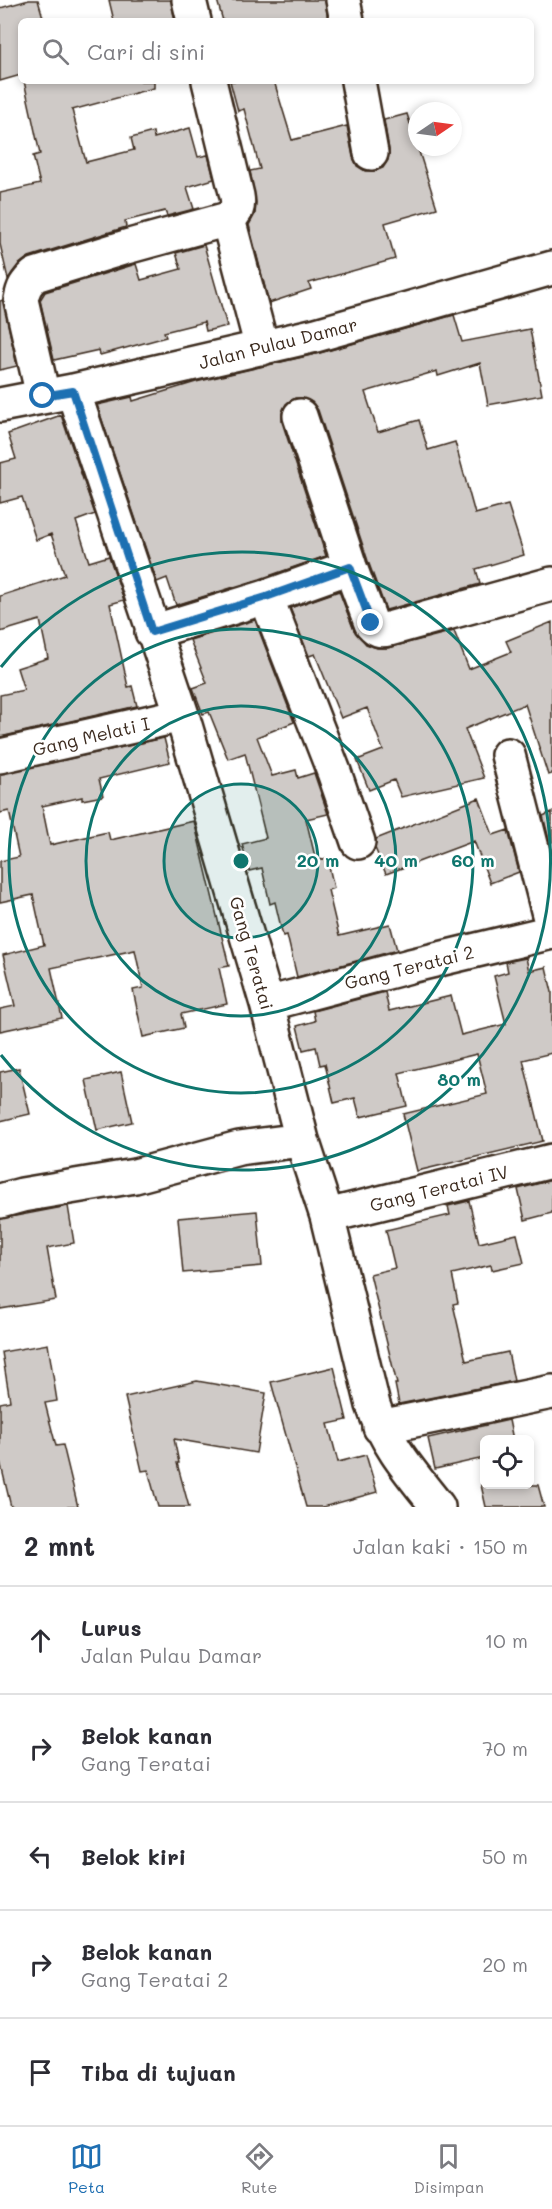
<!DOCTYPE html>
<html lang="id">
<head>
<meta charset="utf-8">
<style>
	body { margin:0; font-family:Mali,sans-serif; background:#f7f7f7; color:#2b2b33 }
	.controls { position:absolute; right:18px; bottom:18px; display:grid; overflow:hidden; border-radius:9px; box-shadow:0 3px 9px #0003 }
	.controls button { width:54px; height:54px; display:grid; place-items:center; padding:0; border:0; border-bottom:2px solid #e1e1e2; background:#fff; color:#2b2b33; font:30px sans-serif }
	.compass { position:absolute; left:408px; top:102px; width:54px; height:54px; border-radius:50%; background:#fff; box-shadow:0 3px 9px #0003; rotate:77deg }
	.stop { position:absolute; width:18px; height:18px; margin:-14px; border:4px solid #1f6fb2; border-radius:50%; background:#fff }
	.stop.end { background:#1f6fb2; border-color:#fff; box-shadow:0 2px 6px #0008 }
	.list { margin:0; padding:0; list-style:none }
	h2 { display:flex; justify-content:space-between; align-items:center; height:78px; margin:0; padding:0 24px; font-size:26px }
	h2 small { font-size:20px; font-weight:400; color:#7c7c81 }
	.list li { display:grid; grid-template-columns:39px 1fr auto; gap:18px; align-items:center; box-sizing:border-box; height:108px; padding:0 24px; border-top:2px solid #e1e1e2 }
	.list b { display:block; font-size:22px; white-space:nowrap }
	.list p { margin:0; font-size:20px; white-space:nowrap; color:#7c7c81 }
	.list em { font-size:20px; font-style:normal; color:#7c7c81 }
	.icon { flex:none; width:33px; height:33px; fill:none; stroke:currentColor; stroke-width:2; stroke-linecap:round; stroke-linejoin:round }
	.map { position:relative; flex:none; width:552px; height:1507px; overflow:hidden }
	.search { position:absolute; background:#fff; box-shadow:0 3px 9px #0003; left:18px; right:18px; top:18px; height:66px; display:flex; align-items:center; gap:15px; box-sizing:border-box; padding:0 21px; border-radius:9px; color:#7c7c81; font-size:22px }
	.sheet { height:618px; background:#fff }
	nav { display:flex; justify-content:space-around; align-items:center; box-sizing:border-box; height:84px; border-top:2px solid #e1e1e2; background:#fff; font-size:16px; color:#7c7c81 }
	nav a { display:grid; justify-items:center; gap:3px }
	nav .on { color:#1f6fb2 }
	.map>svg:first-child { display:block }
	.building { fill:#cfcac7; stroke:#3b2a1e; stroke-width:1.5 }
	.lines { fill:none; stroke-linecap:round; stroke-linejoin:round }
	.minor-casing { stroke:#3b2a1e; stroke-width:38 }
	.minor { stroke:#fff; stroke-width:33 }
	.route { stroke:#1f6fb2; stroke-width:8 }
	.ring { fill:none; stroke:#0f766e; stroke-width:3 }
	.labels { text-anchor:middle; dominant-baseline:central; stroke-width:5; stroke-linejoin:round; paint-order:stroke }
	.street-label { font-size:18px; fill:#3b2a1e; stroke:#fff }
	.centre { fill:#0f766e; stroke:#fff; stroke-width:3 }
	.ring-label { font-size:18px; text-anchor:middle; font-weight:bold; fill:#0f766e; stroke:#fff; stroke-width:5; stroke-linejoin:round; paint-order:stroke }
</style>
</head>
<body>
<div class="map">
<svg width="552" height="1507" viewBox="0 0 552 1507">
	<rect width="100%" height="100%" fill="#fff"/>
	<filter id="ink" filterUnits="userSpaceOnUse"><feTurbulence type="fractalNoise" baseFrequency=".0167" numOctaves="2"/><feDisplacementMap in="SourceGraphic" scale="12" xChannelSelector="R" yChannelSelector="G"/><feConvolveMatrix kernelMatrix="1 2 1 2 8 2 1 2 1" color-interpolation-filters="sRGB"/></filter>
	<g filter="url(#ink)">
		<path class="building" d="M 29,0 L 38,0 L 44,21 L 21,21 L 21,75 L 0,81 L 0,8 Z
			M 109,0 L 171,0 L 175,21 L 114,21 Z
			M 217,0 L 325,0 L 328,21 L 223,21 Z
			M 24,81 L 154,81 L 154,88 L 72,110 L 86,162 L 134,150 L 131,138 L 153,132 L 154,138 L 190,128 L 198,157 L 208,155 L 214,179 L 187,187 L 194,209 L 167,216 L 165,211 L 125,221 L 126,227 L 29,257 L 18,265 L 8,279 L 0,244 L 0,193 L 40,184 L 33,156 L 40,154 Z
			M 230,81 L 274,81 L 292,140 L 347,126 L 353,157 L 357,166 L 365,171 L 375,171 L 383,168 L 388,160 L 389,150 L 384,120 L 407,114 L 437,208 L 385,223 L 395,259 L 309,283 L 311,289 L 269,303 L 249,225 L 255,214 L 256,203 L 250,171 L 260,169 L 244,109 L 238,111 Z
			M 204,245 L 227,326 L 206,331 L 204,322 L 164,332 L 166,337 L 100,355 L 99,350 L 54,360 L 40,300 L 45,292 L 136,264 L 141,280 L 181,269 L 176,253 Z
			M 3,300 L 17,366 L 0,370 L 0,301 Z
			M 454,315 L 462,342 L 530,329 L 542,395 L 488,405 L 480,363 L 438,376 L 437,371 L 365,392 L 378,432 L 419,420 L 428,450 L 455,442 L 475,514 L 508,505 L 524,555 L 476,569 L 480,584 L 386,610 L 368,561 L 318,410 L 312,402 L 303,398 L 295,398 L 286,404 L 282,413 L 282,422 L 326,556 L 260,579 L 176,605 L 167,578 L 157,582 L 97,405 L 132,397 L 133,401 L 196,382 L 320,353 Z
			M 61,415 L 95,514 L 76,521 L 89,562 L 109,556 L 124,600 L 110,604 L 128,687 L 132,686 L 137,706 L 0,737 L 0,695 L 24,690 L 17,668 L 48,658 L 40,620 L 0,632 L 0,596 L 65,575 L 51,534 L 36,540 L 22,497 L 0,503 L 0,463 L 16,459 L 8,434 Z
			M 339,591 L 354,630 L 366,644 L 377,648 L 388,648 L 454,631 L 469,669 L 511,652 L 506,641 L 552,622 L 552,774 L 548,775 L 525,704 L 465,729 L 484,778 L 401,797 L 394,780 L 369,790 L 357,760 L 383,750 L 367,708 L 341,718 L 315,654 L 309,656 L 290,608 Z
			M 255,620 L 294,722 L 257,737 L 272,776 L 296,770 L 298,778 L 314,773 L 328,814 L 306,819 L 316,861 L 327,858 L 334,888 L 328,890 L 339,936 L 390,924 L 397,950 L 297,977 L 287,935 L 283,936 L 275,902 L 270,904 L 262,868 L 249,871 L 242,844 L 266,838 L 245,753 L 228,759 L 209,712 L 203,714 L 193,688 L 207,683 L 190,640 Z
			M 164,738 L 170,762 L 99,779 L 103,796 L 82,800 L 82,797 L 42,806 L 50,845 L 108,832 L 110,840 L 194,821 L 229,966 L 219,968 L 227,1004 L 181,1014 L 184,1028 L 143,1037 L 133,990 L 143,988 L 135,950 L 51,968 L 62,1018 L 0,1031 L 0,1009 L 15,1006 L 3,955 L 44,945 L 33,895 L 0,902 L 0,861 L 19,857 L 9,811 L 0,813 L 0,774 Z
			M 479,798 L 493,835 L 508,830 L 519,872 L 490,883 L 474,841 L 386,874 L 375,848 L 376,839 Z
			M 552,812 L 552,842 L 550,843 L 543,816 Z
			M 526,958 L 529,971 L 546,967 L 552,992 L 552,1053 L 523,1060 L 543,1141 L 417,1171 L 403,1114 L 487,1094 L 477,1054 L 399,1073 L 407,1106 L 360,1117 L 355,1098 L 334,1103 L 325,1064 L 320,1065 L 316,1047 L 303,1050 L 297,1026 L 315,1021 L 313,1011 L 385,992 L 389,1011 L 451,996 L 461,1035 L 506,1024 L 494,976 L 508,972 L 506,962 Z
			M 19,1068 L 30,1114 L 0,1121 L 0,1072 Z
			M 121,1072 L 132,1122 L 97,1130 L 86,1080 Z
			M 552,1180 L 552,1213 L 525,1220 L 518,1189 Z
			M 469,1201 L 479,1243 L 517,1234 L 524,1263 L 492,1270 L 491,1265 L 452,1274 L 458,1303 L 453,1304 L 466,1361 L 508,1352 L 514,1381 L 399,1404 L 395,1384 L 397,1384 L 370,1274 L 395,1268 L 386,1230 L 450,1215 L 448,1206 Z
			M 68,1206 L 74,1243 L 47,1248 L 56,1300 L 0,1309 L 0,1219 Z
			M 257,1211 L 262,1266 L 183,1273 L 178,1218 Z
			M 48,1344 L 57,1401 L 45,1403 L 56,1446 L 63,1445 L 78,1507 L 11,1507 L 0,1461 L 0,1403 L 10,1401 L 2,1352 Z
			M 334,1367 L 347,1420 L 328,1424 L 338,1462 L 366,1455 L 377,1492 L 323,1507 L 306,1507 L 271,1382 Z
			M 197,1381 L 266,1393 L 256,1453 L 174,1439 L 179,1463 L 177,1463 L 189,1507 L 158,1507 L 148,1470 L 142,1471 L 125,1397 Z
			M 509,1420 L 513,1440 L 484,1440 L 484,1458 L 435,1469 L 428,1438 Z
			M 481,1485 L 538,1485 L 544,1507 L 486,1507 Z"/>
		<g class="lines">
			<g class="minor-casing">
				<path id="minor" d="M 189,0 L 194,21
					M 343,0 L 347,21
					M 358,81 L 371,153
					M 228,219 L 262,348
					M 73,391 L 182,715 L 267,1004 L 302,1140 L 327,1216 L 373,1405 C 386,1445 412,1474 438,1507
					M 43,396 L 21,300 C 23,288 26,283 35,275 L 126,247 L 228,219 C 237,212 239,207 237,196 L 209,81
					M 0,405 L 73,391 L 316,335 L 552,268
					M 300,416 L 350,567 L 371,623 C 377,630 380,631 389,629 L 552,584
					M 266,597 L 334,772 L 358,842
					M 152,632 L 266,597 L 350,567
					M 508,755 L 552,926
					M 0,756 L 182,715
					M 267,1004 L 410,966 L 552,932
					M 0,1201 L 22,1195 L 135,1176 L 239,1148 L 302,1140
					M 327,1216 L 552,1161
					M 380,1427 L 552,1392"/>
			</g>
			<use href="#minor" class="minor"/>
		</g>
	</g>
	<g class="lines" filter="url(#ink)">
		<path class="route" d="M 43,396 L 73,391 L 152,632 L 266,597 L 350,567 L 371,623"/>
	</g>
	<circle cx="241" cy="861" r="77" fill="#0f766e" fill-opacity=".12"/>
	<g class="ring">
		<circle cx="241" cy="861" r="77"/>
		<circle cx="241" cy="861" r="155"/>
		<circle cx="241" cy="861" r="232"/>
		<path d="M1 667A309 309 0 1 1 1 1055"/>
	</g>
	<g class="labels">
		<g class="street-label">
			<text transform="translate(278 343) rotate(-14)">Jalan Pulau Damar</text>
			<text transform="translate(91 736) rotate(-13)">Gang Melati I</text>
			<text transform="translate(252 953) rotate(74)">Gang Teratai</text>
			<text transform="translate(409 967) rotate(-14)">Gang Teratai 2</text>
			<text transform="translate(439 1188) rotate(-14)">Gang Teratai IV</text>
		</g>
	</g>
	<circle cx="241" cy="861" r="9" class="centre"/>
	<g class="ring-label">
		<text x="318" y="867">20 m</text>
		<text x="396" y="867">40 m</text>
		<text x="473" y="867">60 m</text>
		<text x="459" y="1086">80 m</text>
	</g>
</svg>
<div class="controls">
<button><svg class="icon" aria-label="locate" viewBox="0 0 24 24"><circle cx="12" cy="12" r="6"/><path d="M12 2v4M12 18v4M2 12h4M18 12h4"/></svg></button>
</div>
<svg class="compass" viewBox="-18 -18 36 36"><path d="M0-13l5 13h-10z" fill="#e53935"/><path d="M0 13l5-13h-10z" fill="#7c7c81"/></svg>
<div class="stop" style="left:43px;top:396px"></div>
<div class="stop end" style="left:371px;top:623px"></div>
<div class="search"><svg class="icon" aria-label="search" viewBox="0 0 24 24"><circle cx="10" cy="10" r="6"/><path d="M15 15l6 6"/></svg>Cari di sini</div>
</div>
<section class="sheet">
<h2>2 mnt<small>Jalan kaki · 150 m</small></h2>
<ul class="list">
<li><svg class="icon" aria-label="ahead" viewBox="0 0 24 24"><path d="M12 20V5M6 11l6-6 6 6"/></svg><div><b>Lurus</b><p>Jalan Pulau Damar</p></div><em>10 m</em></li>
<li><svg class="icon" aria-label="right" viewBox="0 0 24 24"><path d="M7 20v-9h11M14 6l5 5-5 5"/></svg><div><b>Belok kanan</b><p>Gang Teratai</p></div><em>70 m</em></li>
<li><svg class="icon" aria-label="left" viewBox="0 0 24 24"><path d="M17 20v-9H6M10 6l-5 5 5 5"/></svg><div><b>Belok kiri</b></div><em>50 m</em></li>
<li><svg class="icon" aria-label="right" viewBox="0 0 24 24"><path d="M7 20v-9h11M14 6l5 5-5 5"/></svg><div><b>Belok kanan</b><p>Gang Teratai 2</p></div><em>20 m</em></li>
<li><svg class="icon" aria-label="arrive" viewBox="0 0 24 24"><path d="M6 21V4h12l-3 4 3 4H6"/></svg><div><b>Tiba di tujuan</b></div></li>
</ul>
</section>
<nav>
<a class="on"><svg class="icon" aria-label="map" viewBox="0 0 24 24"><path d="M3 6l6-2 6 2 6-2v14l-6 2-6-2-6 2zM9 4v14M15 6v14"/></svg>Peta</a>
<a><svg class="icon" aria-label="directions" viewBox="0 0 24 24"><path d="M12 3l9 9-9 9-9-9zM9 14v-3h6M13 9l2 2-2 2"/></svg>Rute</a>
<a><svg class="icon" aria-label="saved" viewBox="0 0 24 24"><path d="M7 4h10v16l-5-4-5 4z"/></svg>Disimpan</a>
</nav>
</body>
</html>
